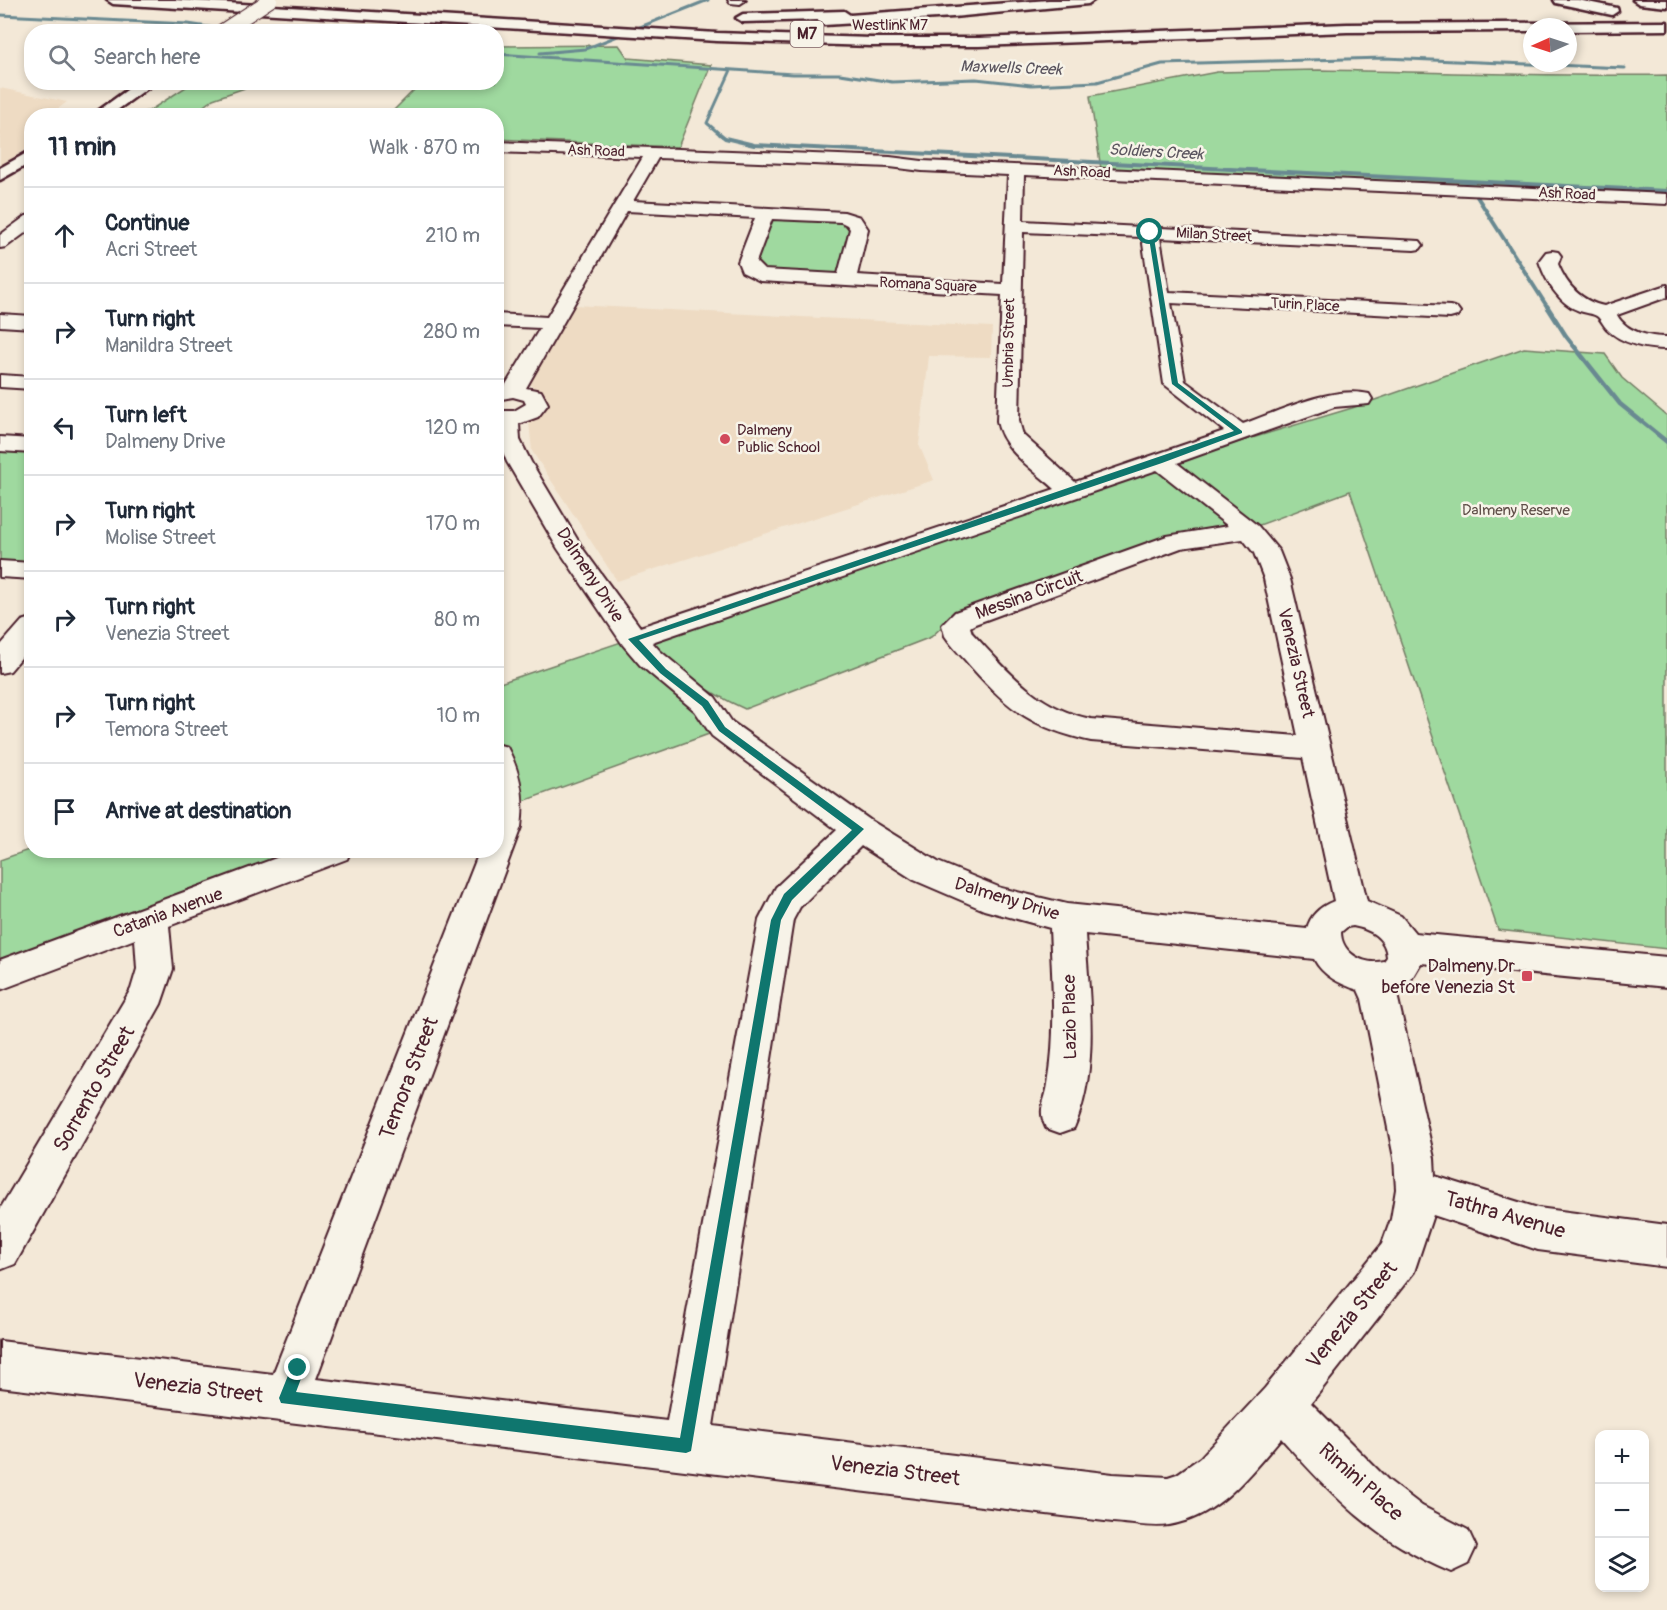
<!DOCTYPE html>
<html lang="en">
<head>
<meta charset="utf-8">
<style>
	body { margin:0; font-family:Pangolin,sans-serif; background:#f2f2f3; color:#1f2937 }
	.controls { position:absolute; right:18px; bottom:18px; display:grid; overflow:hidden; border-radius:12px; box-shadow:0 3px 9px #0003 }
	.controls button { width:54px; height:54px; display:grid; place-items:center; padding:0; border:0; border-bottom:2px solid #e0e1e3; background:#fff; color:#1f2937; font:30px sans-serif }
	.compass { position:absolute; left:1523px; top:18px; width:54px; height:54px; border-radius:50%; background:#fff; box-shadow:0 3px 9px #0003; rotate:267deg }
	.stop { position:absolute; width:18px; height:18px; margin:-14px; border:4px solid #0f766e; border-radius:50%; background:#fff }
	.stop.end { background:#0f766e; border-color:#fff; box-shadow:0 2px 6px #0008 }
	.list { margin:0; padding:0; list-style:none }
	h2 { display:flex; justify-content:space-between; align-items:center; height:78px; margin:0; padding:0 24px; font-size:26px }
	h2 small { font-size:20px; font-weight:400; color:#747a83 }
	.list li { display:grid; grid-template-columns:39px 1fr auto; gap:18px; align-items:center; box-sizing:border-box; height:96px; padding:0 24px; border-top:2px solid #e0e1e3 }
	.list b { display:block; font-size:22px; white-space:nowrap }
	.list p { margin:0; font-size:20px; white-space:nowrap; color:#747a83 }
	.list em { font-size:20px; font-style:normal; color:#747a83 }
	.icon { flex:none; width:33px; height:33px; fill:none; stroke:currentColor; stroke-width:2; stroke-linecap:round; stroke-linejoin:round }
	.map { position:relative; flex:none; width:1667px; height:1610px; overflow:hidden }
	.search { position:absolute; background:#fff; box-shadow:0 3px 9px #0003; left:24px; top:24px; width:480px; height:66px; display:flex; align-items:center; gap:15px; box-sizing:border-box; padding:0 21px; border-radius:24px; color:#747a83; font-size:22px }
	.panel { position:absolute; background:#fff; box-shadow:0 3px 9px #0003; left:24px; top:108px; width:480px; height:750px; border-radius:24px }
	.map>svg:first-child { display:block }
	.built { fill:#eedbc3 }
	.green { fill:#9fd99f; stroke:#747c65; stroke-width:1.5 }
	.lines { fill:none; stroke-linecap:round; stroke-linejoin:round }
	.stream-far2 { stroke:#698991; stroke-width:3 }
	.stream-far1 { stroke:#698991; stroke-width:4 }
	.stream { stroke:#698991; stroke-width:4.5 }
	.minor-casing { stroke:#4a1f2b; stroke-width:4 }
	.major-casing { stroke:#4a1f2b; stroke-width:5 }
	.highway-casing { stroke:#4a1f2b; stroke-width:5 }
	.minor { fill:#f7f3e8; fill-rule:evenodd }
	.major { fill:#f7f3e8; fill-rule:evenodd }
	.highway { fill:#f7f3e8; fill-rule:evenodd }
	.major-bridge-casing { stroke:#4a1f2b; stroke-width:16; stroke-linecap:butt }
	.major-bridge { stroke:#f7f3e8; stroke-width:14 }
	.route { fill:#0f766e }
	.poi-dot { fill:#d1495b; stroke:#f7f3e8; stroke-width:2 }
	.labels { text-anchor:middle; dominant-baseline:central; stroke-width:5; stroke-linejoin:round; paint-order:stroke }
	.far-street-label { font-size:15px; fill:#4a1f2b; stroke:#f7f3e8 }
	.far-poi-label { font-size:15px; fill:#4a1f2b; stroke:#f7f3e8; text-anchor:start }
	.far-park-label { font-size:15px; fill:#5f4e48; stroke:#f7f3e8 }
	.shield { fill:#f7f3e8; stroke:#7e5f64; stroke-width:1.5 }
	.shield-label { font-size:16px; font-weight:bold; fill:#4a1f2b }
	.far-water-label { font-size:16px; font-style:italic; fill:#5a545e; stroke:#f7f3e8 }
	.street-label { font-size:18px; fill:#4a1f2b; stroke:#f7f3e8 }
	.poi-label { font-size:18px; fill:#4a1f2b; stroke:#f7f3e8; text-anchor:end }
	.near-street-label { font-size:21px; fill:#4a1f2b; stroke:#f7f3e8 }
</style>
</head>
<body>
<div class="map">
<svg width="1667" height="1610" viewBox="0 0 1667 1610">
	<rect width="100%" height="100%" fill="#f3e8d7"/>
	<filter id="ink" filterUnits="userSpaceOnUse"><feTurbulence type="fractalNoise" baseFrequency=".0167" numOctaves="2"/><feDisplacementMap in="SourceGraphic" scale="12" xChannelSelector="R" yChannelSelector="G"/><feConvolveMatrix kernelMatrix="1 2 1 2 8 2 1 2 1" color-interpolation-filters="sRGB"/></filter>
	<g filter="url(#ink)">
		<path class="built" d="M 0,88 L 67,102 L 51,114 L 58,115 L 32,116 L 31,146 L 0,166 Z
			M 574,305 L 992,327 L 991,357 L 929,356 L 919,445 L 934,480 L 617,581 L 532,451 L 529,422 L 538,415 L 546,399 L 540,390 L 530,385 Z"/>
		<path class="green" d="M 619,45 L 628,58 L 711,65 L 678,147 L 497,139 L 496,116 L 389,115 L 421,83 L 496,82 L 497,46 Z
			M 1319,70 C 1435,72 1551,77 1667,75 L 1667,196 L 1101,169 L 1090,96 L 1217,72 Z
			M 192,83 L 250,83 L 248,87 L 213,99 L 192,115 L 121,115 L 149,111 Z
			M 772,218 L 842,219 L 854,231 L 844,269 L 835,277 L 767,273 L 755,262 Z
			M 1524,348 L 1605,354 L 1622,378 L 1667,416 L 1667,949 L 1498,930 L 1350,491 L 1257,526 L 1179,467 L 1182,459 L 1352,408 Z
			M 0,451 L 31,453 L 31,565 L 0,563 Z
			M 1161,467 L 1233,527 L 943,626 L 931,637 L 745,709 C 707,692 675,671 648,639 Z
			M 624,641 L 691,704 L 709,734 L 518,803 L 517,782 L 497,739 L 497,684 Z
			M 31,849 L 32,850 L 315,851 L 0,964 L 0,860 Z"/>
		<g class="lines">
			<path class="stream-far2" d="M 0,15 L 188,24 L 242,32
				M 540,53 L 585,49 L 708,0
				M 496,54 L 793,74 L 840,74 L 892,82 L 976,79 L 1031,85 L 1097,82 L 1162,64 L 1384,58 L 1625,68
				M 722,136 L 707,123 L 731,70"/>
			<path class="stream-far1" d="M 720,134 L 725,138 L 754,145 L 1667,191
				M 1476,195 L 1548,308"/>
			<path class="stream" d="M 1547,306 L 1566,336 L 1620,404 L 1667,442"/>
			<g class="minor-casing">
				<path id="minor" d="M 728,0 L 746,0 L 740,4 L 730,3 Z
					M 496,142 L 890,157 L 922,161 L 1667,194 L 1667,204 L 1024,175 L 1023,221 L 1420,241 L 1423,245 L 1420,249 L 1414,250 L 1160,238 L 1169,292 L 1450,306 L 1457,308 L 1460,312 L 1457,316 L 1450,318 L 1171,303 L 1185,381 L 1243,424 C 1278,412 1331,385 1369,394 L 1372,399 L 1369,404 L 1334,407 L 1177,463 L 1258,526 L 1279,551 L 1290,579 L 1367,901 L 1401,916 L 1415,933 L 1667,957 L 1667,987 L 1421,963 L 1409,983 L 1394,989 L 1398,999 L 1434,1158 L 1435,1176 L 1538,1208 L 1667,1225 L 1667,1267 L 1538,1250 L 1433,1215 L 1414,1272 L 1311,1403 L 1388,1480 L 1422,1506 L 1468,1530 L 1476,1547 L 1468,1564 L 1451,1572 C 1375,1540 1335,1499 1281,1438 C 1250,1474 1219,1517 1169,1525 C 1152,1528 1131,1523 1113,1522 L 0,1387 L 0,1341 L 273,1374 L 480,850 L 496,850 L 496,744 L 507,747 C 521,773 525,798 521,827 L 316,1379 L 667,1421 L 759,920 L 776,887 L 837,830 L 712,736 L 695,711 L 640,665 L 623,645 L 558,549 L 507,462 L 498,440 L 496,411 L 514,411 L 526,404 L 524,400 L 513,397 L 496,400 L 496,387 L 505,386 L 540,328 L 496,326 L 496,314 L 547,317 L 643,157 L 496,152 ZM 658,158 L 890,167 L 922,171 L 1008,175 L 1003,284 L 857,275 L 868,229 L 860,217 L 844,212 L 633,201 ZM 627,211 L 755,218 L 738,262 L 742,272 L 760,281 L 1002,295 L 997,421 C 1002,450 1034,470 1055,489 L 640,627 L 583,549 L 531,462 L 520,440 L 519,424 L 538,417 L 548,404 L 541,391 L 526,388 ZM 772,219 L 841,222 L 847,225 L 850,229 L 838,274 L 764,270 L 756,262 ZM 1023,232 L 1142,237 L 1164,384 L 1224,431 L 1075,482 L 1023,435 L 1019,421 ZM 1157,470 L 1228,526 L 1167,536 L 955,612 L 942,625 L 945,636 C 953,648 963,657 972,668 C 1010,711 1034,728 1091,741 L 1303,758 L 1334,901 C 1321,906 1310,915 1307,929 L 1067,904 L 1001,888 L 938,862 L 870,820 L 732,722 L 715,697 L 660,651 L 652,642 ZM 1243,539 L 1254,553 L 1264,579 L 1298,736 L 1091,719 C 1036,708 1009,672 972,633 L 970,627 L 975,624 L 1181,548 ZM 861,846 L 914,880 L 984,910 L 1050,928 C 1052,980 1057,1032 1048,1084 C 1045,1104 1037,1108 1046,1128 L 1060,1133 L 1074,1128 C 1100,1068 1089,997 1085,934 L 1314,959 C 1323,976 1340,984 1358,990 L 1362,999 L 1394,1158 L 1396,1189 L 1391,1219 L 1382,1244 L 1265,1388 L 1200,1458 L 1177,1474 L 1168,1477 L 1113,1474 L 713,1426 L 793,920 L 800,907 ZM 1353,926 C 1370,929 1386,938 1387,957 L 1384,961 C 1364,966 1341,953 1341,932 L 1347,927 Z
					M 32,215 L 32,228 L 6,247 L 0,248 L 0,235 L 26,216 Z
					M 1552,251 L 1558,252 L 1561,256 L 1558,264 C 1567,286 1581,301 1604,306 L 1667,285 L 1667,297 L 1617,315 C 1626,332 1649,337 1667,337 L 1667,349 C 1647,349 1621,344 1607,329 C 1603,325 1602,321 1598,317 C 1594,313 1583,313 1577,310 C 1559,303 1546,281 1540,264 L 1539,261 L 1546,252 Z
					M 0,314 L 32,316 L 32,328 L 0,326 Z
					M 0,375 L 32,377 L 32,389 L 0,387 Z
					M 0,437 L 32,439 L 32,453 L 0,451 Z
					M 0,561 L 32,563 L 32,579 L 0,577 Z
					M 32,618 L 32,645 L 10,671 L 0,673 L 0,646 L 22,621 Z
					M 298,850 L 351,850 L 347,859 L 169,926 L 173,969 L 161,1004 L 15,1264 L 0,1270 L 0,1209 L 131,989 L 137,969 L 135,939 L 0,990 L 0,960 Z"/>
			</g>
			<g class="major-casing">
				<path id="major" d="M 138,82 L 156,82 L 109,116 L 91,116 Z
					M 32,150 L 32,162 L 0,180 L 0,168 Z"/>
			</g>
			<g class="highway-casing">
				<path id="highway" d="M 107,0 L 175,0 L 717,33 L 871,38 L 979,38 L 1347,24 L 1667,22 L 1667,30 L 1568,31 L 1568,27 L 1532,27 L 1532,31 L 1347,32 L 979,46 L 871,46 L 717,41 L 113,4 Z
					M 1049,0 L 1094,0 L 1088,4 L 953,17 L 824,25 L 819,24 L 818,20 L 743,22 L 736,18 L 743,14 L 844,11 L 850,15 Z
					M 1554,0 L 1578,0 L 1617,8 L 1618,11 L 1612,15 L 1556,3 Z
					M 1633,0 L 1667,0 L 1667,7 L 1639,4 Z"/>
			</g>
			<use href="#minor" class="minor"/>
			<use href="#major" class="major"/>
			<use href="#highway" class="highway"/>
			<g class="major-bridge-casing">
				<path id="major-bridge" d="M 221,32 L 270,0"/>
			</g>
			<use href="#major-bridge" class="major-bridge"/>
		</g>
	</g>
	<path class="route" d="M 1150,231 L 1153,232 L 1178,383 L 1242,431 L 1242,433 L 1162,463 L 639,640 L 666,669 L 708,701 L 725,727 L 864,829 L 792,900 L 781,920 L 691,1451 L 686,1453 L 281,1403 L 279,1398 L 293,1363 L 298,1361 L 303,1363 L 305,1368 L 296,1392 L 680,1438 L 771,920 L 784,894 L 852,830 L 719,731 L 702,706 L 660,673 L 628,639 L 1234,431 L 1172,384 L 1148,232 Z"/>
	<g class="poi-dot">
		<circle cx="725" cy="439" r="6"/>
		<rect x="1521" y="970" width="12" height="12" rx="3"/>
	</g>
	<g class="labels">
		<g class="far-street-label">
			<text x="890" y="25">Westlink M7</text>
			<text transform="translate(596 151) rotate(2)">Ash Road</text>
			<text transform="translate(1082 172) rotate(3)">Ash Road</text>
			<text transform="translate(1567 194) rotate(3)">Ash Road</text>
			<text transform="translate(1214 235) rotate(3)">Milan Street</text>
			<text transform="translate(928 285) rotate(3)">Romana Square</text>
			<text transform="translate(1305 305) rotate(3)">Turin Place</text>
			<text transform="translate(1009 343) rotate(-89)">Umbria Street</text>
		</g>
		<g class="far-poi-label">
			<text x="737" y="430">Dalmeny<tspan x="737" dy="17">Public School</tspan></text>
		</g>
		<g class="far-park-label">
			<text x="1516" y="510">Dalmeny Reserve</text>
		</g>
		<rect class="shield" x="790.5" y="21" width="33" height="26" rx="4.5"/>
		<g class="shield-label">
			<text x="807" y="34">M7</text>
		</g>
		<g class="far-water-label">
			<text transform="translate(1011 68) rotate(2)">Maxwells Creek</text>
			<text transform="translate(1156 152) rotate(3)">Soldiers Creek</text>
		</g>
		<g class="street-label">
			<text transform="translate(590 575) rotate(57)">Dalmeny Drive</text>
			<text transform="translate(1029 595) rotate(-20)">Messina Circuit</text>
			<text transform="translate(1296 663) rotate(77)">Venezia Street</text>
			<text transform="translate(1007 899) rotate(17)">Dalmeny Drive</text>
			<text transform="translate(168 913) rotate(-20)">Catania Avenue</text>
			<text transform="translate(1070 1017) rotate(-91)">Lazio Place</text>
		</g>
		<g class="poi-label">
			<text x="1515" y="966">Dalmeny Dr<tspan x="1515" dy="21">before Venezia St</tspan></text>
		</g>
		<g class="near-street-label">
			<text transform="translate(409 1078) rotate(-69)">Temora Street</text>
			<text transform="translate(94 1089) rotate(-60)">Sorrento Street</text>
			<text transform="translate(1505 1215) rotate(16)">Tathra Avenue</text>
			<text transform="translate(1352 1315) rotate(-51)">Venezia Street</text>
			<text transform="translate(198 1388) rotate(7)">Venezia Street</text>
			<text transform="translate(895 1471) rotate(7)">Venezia Street</text>
			<text transform="translate(1361 1482) rotate(42)">Rimini Place</text>
		</g>
	</g>
</svg>
<div class="controls">
<button>+</button>
<button>−</button>
<button><svg class="icon" aria-label="layers" viewBox="0 0 24 24"><path d="M12 4l9 5-9 5-9-5zM3 14l9 5 9-5"/></svg></button>
</div>
<svg class="compass" viewBox="-18 -18 36 36"><path d="M0-13l5 13h-10z" fill="#e53935"/><path d="M0 13l5-13h-10z" fill="#747a83"/></svg>
<div class="stop" style="left:1150px;top:232px"></div>
<div class="stop end" style="left:298px;top:1368px"></div>
<div class="search"><svg class="icon" aria-label="search" viewBox="0 0 24 24"><circle cx="10" cy="10" r="6"/><path d="M15 15l6 6"/></svg>Search here</div>
<section class="panel">
<h2>11 min<small>Walk · 870 m</small></h2>
<ul class="list">
<li><svg class="icon" aria-label="ahead" viewBox="0 0 24 24"><path d="M12 20V5M6 11l6-6 6 6"/></svg><div><b>Continue</b><p>Acri Street</p></div><em>210 m</em></li>
<li><svg class="icon" aria-label="right" viewBox="0 0 24 24"><path d="M7 20v-9h11M14 6l5 5-5 5"/></svg><div><b>Turn right</b><p>Manildra Street</p></div><em>280 m</em></li>
<li><svg class="icon" aria-label="left" viewBox="0 0 24 24"><path d="M17 20v-9H6M10 6l-5 5 5 5"/></svg><div><b>Turn left</b><p>Dalmeny Drive</p></div><em>120 m</em></li>
<li><svg class="icon" aria-label="right" viewBox="0 0 24 24"><path d="M7 20v-9h11M14 6l5 5-5 5"/></svg><div><b>Turn right</b><p>Molise Street</p></div><em>170 m</em></li>
<li><svg class="icon" aria-label="right" viewBox="0 0 24 24"><path d="M7 20v-9h11M14 6l5 5-5 5"/></svg><div><b>Turn right</b><p>Venezia Street</p></div><em>80 m</em></li>
<li><svg class="icon" aria-label="right" viewBox="0 0 24 24"><path d="M7 20v-9h11M14 6l5 5-5 5"/></svg><div><b>Turn right</b><p>Temora Street</p></div><em>10 m</em></li>
<li><svg class="icon" aria-label="arrive" viewBox="0 0 24 24"><path d="M6 21V4h12l-3 4 3 4H6"/></svg><div><b>Arrive at destination</b></div></li>
</ul>
</section>
</div>
</body>
</html>
